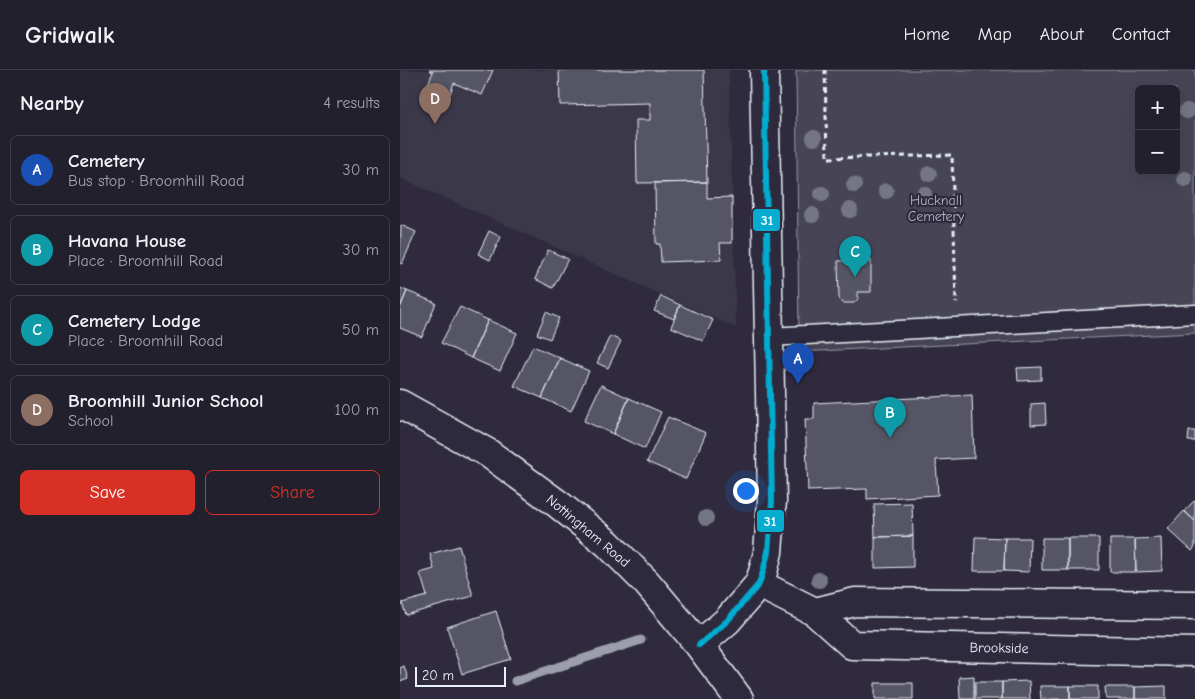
<!DOCTYPE html>
<html lang="en">
<head>
<meta charset="utf-8">
<style>
	body { margin:0; font-family:"Comic Neue",sans-serif; background:#2f2d3a; color:#f1f3f6 }
	.controls { position:absolute; right:15px; top:15px; display:grid; overflow:hidden; border-radius:8px; box-shadow:0 5px 20px #0002 }
	.controls button { width:45px; height:45px; display:grid; place-items:center; padding:0; border:0; border-bottom:1px solid #403e4a; background:#23202e; color:#f1f3f6; font:25px sans-serif }
	.scale { position:absolute; left:15px; bottom:12px; width:91px; box-sizing:border-box; padding-left:5px; border:2px solid #e8f1f8; border-top:0; font-size:14px; line-height:18px; white-space:nowrap; color:#e8f1f8; -webkit-text-stroke:4px #2f2a3d; paint-order:stroke }
	.you { position:absolute; left:345px; top:420px; width:18px; height:18px; margin:-12px; border:4px solid #fff; border-radius:50%; background:#1a73e8; box-shadow:0 0 0 8px #1a73e833 }
	.badge { display:grid; place-items:center; width:32px; height:32px; border-radius:50%; background:#d93025; color:#fff; font-size:16px; font-weight:700 }
	.pin { position:absolute; translate:-50% -41px; filter:drop-shadow(0 1px 2px #0008) }
	.pin::after { content:''; position:absolute; top:26px; width:18px; height:15px; background:inherit; clip-path:polygon(0 0,100% 0,50% 100%) }
	.list { margin:0; padding:0; list-style:none }
	h2 { display:flex; justify-content:space-between; align-items:center; height:65px; margin:0; padding:0 20px; font-size:21px }
	h2 small { font-size:16px; font-weight:400; color:#a3a3aa }
	.list li { display:grid; grid-template-columns:32px 1fr auto; gap:15px; align-items:center; box-sizing:border-box; height:70px; margin:0 10px 10px; padding:0 10px; border:1px solid #403e4a; border-radius:8px }
	.list b { display:block; font-size:19px; white-space:nowrap }
	.list p { margin:0; font-size:16px; white-space:nowrap; color:#a3a3aa }
	.list em { font-size:16px; font-style:normal; color:#a3a3aa }
	.actions { display:flex; gap:10px; padding:15px 20px }
	.actions a { flex:1; padding:11px 0; border:1px solid #d93025; border-radius:8px; text-align:center; font-size:18px; color:#d93025 }
	.actions .main { background:#d93025; color:#fff }
	.map { position:relative; flex:none; width:795px; height:629px; overflow:hidden }
	header { display:flex; align-items:center; gap:30px; box-sizing:border-box; height:70px; padding:0 25px; background:#23202e; border-bottom:1px solid #403e4a }
	header strong { font-size:24px }
	nav { display:flex; gap:28px; margin-inline-start:auto; font-size:18px }
	main { display:flex }
	aside { flex:1; background:#23202e }
	.map>svg:first-child { display:block }
	.built { fill:#3b3749 }
	.green { fill:#464455; stroke:#979aa6; fill-rule:evenodd }
	.lines { fill:none; stroke-linecap:round; stroke-linejoin:round }
	.stream { stroke:#9c9fab; stroke-width:9 }
	.building { fill:#575565; stroke:#e8f1f8 }
	.lane-casing { stroke:#e8f1f8; stroke-width:21 }
	.street-casing { stroke:#e8f1f8; stroke-width:31 }
	.secondary-casing { stroke:#e8f1f8; stroke-width:31 }
	.path { stroke:#e8f1f8; stroke-width:3; stroke-dasharray:5 4; stroke-linecap:butt }
	.lane { stroke:#2f2a3d; stroke-width:18 }
	.street { stroke:#2f2a3d; stroke-width:28 }
	.secondary { stroke:#2f2a3d; stroke-width:28 }
	.bus-1-casing { stroke:#2f2a3d; stroke-width:10 }
	.bus-1 { stroke:#06acd0; stroke-width:6 }
	.tree { fill:#757684 }
	.labels { text-anchor:middle; dominant-baseline:central; stroke-width:4.5; stroke-linejoin:round; paint-order:stroke }
	.park-label { font-size:14px; fill:#afb4bf; stroke:#2f2a3d }
	.street-label { font-size:14px; fill:#e8f1f8; stroke:#2f2a3d }
	.line-badge { stroke:#2f2a3d; stroke-width:2 }
	.badge-label { font-size:14px; text-anchor:middle; font-weight:bold; fill:#fff }
</style>
</head>
<body>
<header>
<strong>Gridwalk</strong>
<nav><a>Home</a><a>Map</a><a>About</a><a>Contact</a></nav>
</header>
<main>
<aside>
<h2>Nearby<small>4 results</small></h2>
<ul class="list">
<li><span class="badge" style="background:#1a4fb4">A</span><div><b>Cemetery</b><p>Bus stop · Broomhill Road</p></div><em>30 m</em></li>
<li><span class="badge" style="background:#0f9aa8">B</span><div><b>Havana House</b><p>Place · Broomhill Road</p></div><em>30 m</em></li>
<li><span class="badge" style="background:#0f9aa8">C</span><div><b>Cemetery Lodge</b><p>Place · Broomhill Road</p></div><em>50 m</em></li>
<li><span class="badge" style="background:#8d6e63">D</span><div><b>Broomhill Junior School</b><p>School</p></div><em>100 m</em></li>
</ul>
<div class="actions"><a class="main">Save</a><a>Share</a></div>
</aside>
<div class="map">
<svg width="795" height="629" viewBox="0 0 795 629">
	<rect width="100%" height="100%" fill="#2f2a3d"/>
	<filter id="ink" filterUnits="userSpaceOnUse"><feTurbulence type="fractalNoise" baseFrequency=".02" numOctaves="2"/><feDisplacementMap in="SourceGraphic" scale="10" xChannelSelector="R" yChannelSelector="G"/><feConvolveMatrix kernelMatrix="1 2 1 2 8 2 1 2 1" color-interpolation-filters="sRGB"/></filter>
	<g filter="url(#ink)">
		<path class="built" d="M 0,0 L 329,0 L 336,258 L 0,108 Z"/>
		<path class="green" d="M 396,0 L 795,0 L 795,263 L 397,282 L 399,265 ZM 739,19 L 776,19 L 776,101 L 739,101 Z"/>
		<g class="lines">
			<path class="stream" d="M 115,611 L 241,570"/>
		</g>
		<path class="building" d="M 29,0 L 93,0 L 82,25 L 54,13 L 50,24 L 28,14 L 33,2 Z
			M 159,0 L 304,0 L 307,112 L 237,113 L 236,50 L 250,50 L 250,33 L 160,35 Z
			M 307,112 L 307,128 L 332,127 L 332,173 L 320,173 L 321,190 L 261,192 L 260,174 L 256,174 L 255,113 Z
			M 1,155 L 16,162 L 2,194 L 0,193 Z
			M 89,161 L 101,167 L 90,190 L 78,184 Z
			M 148,180 L 168,189 L 153,218 L 135,209 Z
			M 471,190 L 471,222 L 458,222 L 458,229 L 454,233 L 443,233 L 439,229 L 438,191 Z
			M 0,218 L 7,221 L 0,238 Z
			M 7,221 L 36,233 L 22,267 L 0,258 L 0,238 Z
			M 261,226 L 280,235 L 274,249 L 254,241 Z
			M 280,235 L 313,250 L 303,271 L 271,257 Z
			M 60,237 L 88,250 L 71,288 L 41,273 Z
			M 146,242 L 159,248 L 150,269 L 137,264 Z
			M 88,250 L 117,263 L 100,301 L 71,288 Z
			M 210,266 L 221,271 L 208,298 L 197,293 Z
			M 133,276 L 160,288 L 142,328 L 114,316 Z
			M 160,288 L 189,301 L 171,341 L 142,328 Z
			M 641,297 L 641,310 L 618,311 L 617,298 Z
			M 201,315 L 229,328 L 213,364 L 184,351 Z
			M 572,325 L 574,388 L 536,390 L 538,425 L 467,429 L 467,419 L 408,421 L 405,349 L 414,349 L 414,333 Z
			M 229,328 L 261,342 L 245,379 L 213,364 Z
			M 645,333 L 646,354 L 631,355 L 631,334 Z
			M 268,347 L 306,363 L 286,409 L 247,392 Z
			M 789,361 L 795,361 L 795,371 L 788,371 Z
			M 795,430 L 795,451 L 784,441 Z
			M 512,433 L 513,466 L 475,467 L 474,434 Z
			M 784,441 L 795,451 L 795,477 L 792,481 L 768,459 Z
			M 513,466 L 513,497 L 475,498 L 475,467 Z
			M 575,467 L 605,468 L 604,501 L 574,501 Z
			M 605,468 L 630,468 L 629,502 L 604,501 Z
			M 642,468 L 668,468 L 668,500 L 642,500 Z
			M 668,468 L 699,468 L 699,500 L 668,500 Z
			M 761,468 L 762,501 L 736,502 L 735,469 Z
			M 710,469 L 735,469 L 736,502 L 710,502 Z
			M 59,476 L 73,526 L 6,545 L 2,533 L 27,526 L 20,503 L 34,499 L 30,484 Z
			M 96,541 L 111,589 L 62,604 L 47,557 Z
			M 4,596 L 8,609 L 0,612 L 0,598 Z
			M 574,606 L 574,629 L 560,629 L 559,607 Z
			M 629,611 L 630,629 L 602,629 L 602,612 Z
			M 575,612 L 602,612 L 602,629 L 575,629 Z
			M 475,613 L 513,613 L 513,629 L 475,629 Z
			M 640,616 L 670,616 L 670,629 L 641,629 Z
			M 670,616 L 698,616 L 698,629 L 670,629 Z
			M 766,616 L 766,629 L 735,629 L 735,617 Z
			M 705,617 L 735,617 L 735,629 L 706,629 Z"/>
		<g class="lines">
			<g class="lane-casing">
				<path id="lane" d="M 369,267 L 795,244"/>
			</g>
			<g class="street-casing">
				<path id="street" d="M 359,514 L 415,542 L 452,575 L 795,582
					M 415,542 L 455,532 L 795,535"/>
			</g>
			<g class="secondary-casing">
				<path id="secondary" d="M 0,334 L 88,383 L 158,434 L 207,473 L 247,513 L 299,575 L 339,629
					M 299,575 L 327,551 L 359,514 L 363,502 L 368,482 L 372,431 L 364,0"/>
			</g>
			<path class="path" d="M 425,0 L 427,88 L 552,85 L 556,233"/>
			<use href="#lane" class="lane"/>
			<use href="#street" class="street"/>
			<use href="#secondary" class="secondary"/>
			<g class="bus-1-casing">
				<path id="bus-1" d="M 299,575 L 327,551 L 359,514 L 363,502 L 368,482 L 372,431 L 364,0"/>
			</g>
			<use href="#bus-1" class="bus-1"/>
		</g>
		<g class="tree">
			<circle cx="787" cy="41" r="8"/>
			<circle cx="414" cy="68" r="8"/>
			<circle cx="529" cy="104" r="8"/>
			<circle cx="785" cy="109" r="8"/>
			<circle cx="454" cy="115" r="8"/>
			<circle cx="486" cy="121" r="8"/>
			<circle cx="422" cy="124" r="8"/>
			<circle cx="524" cy="124" r="8"/>
			<circle cx="450" cy="140" r="8"/>
			<circle cx="412" cy="145" r="8"/>
			<circle cx="306" cy="448" r="8"/>
			<circle cx="419" cy="510" r="8"/>
		</g>
	</g>
	<g class="labels">
		<g class="park-label">
			<text x="536" y="130">Hucknall<tspan x="536" dy="16">Cemetery</tspan></text>
		</g>
		<g class="street-label">
			<text transform="translate(188 461) rotate(40)">Nottingham Road</text>
			<text transform="translate(599 578) rotate(1)">Brookside</text>
		</g>
	</g>
	<g class="line-badge">
		<rect x="352" y="138" width="29" height="24" rx="5" fill="#06acd0"/>
		<rect x="356" y="439" width="29" height="24" rx="5" fill="#06acd0"/>
	</g>
	<g class="badge-label">
		<text x="367" y="155">31</text>
		<text x="370" y="456">31</text>
	</g>
</svg>
<div class="controls">
<button>+</button>
<button>−</button>
</div>
<div class="scale">20 m</div>
<div class="you"></div>
<div class="pin badge" style="left:398px;top:314px;background:#1a4fb4">A</div>
<div class="pin badge" style="left:490px;top:368px;background:#0f9aa8">B</div>
<div class="pin badge" style="left:455px;top:207px;background:#0f9aa8">C</div>
<div class="pin badge" style="left:35px;top:54px;background:#8d6e63">D</div>
</div>
</main>
</body>
</html>
